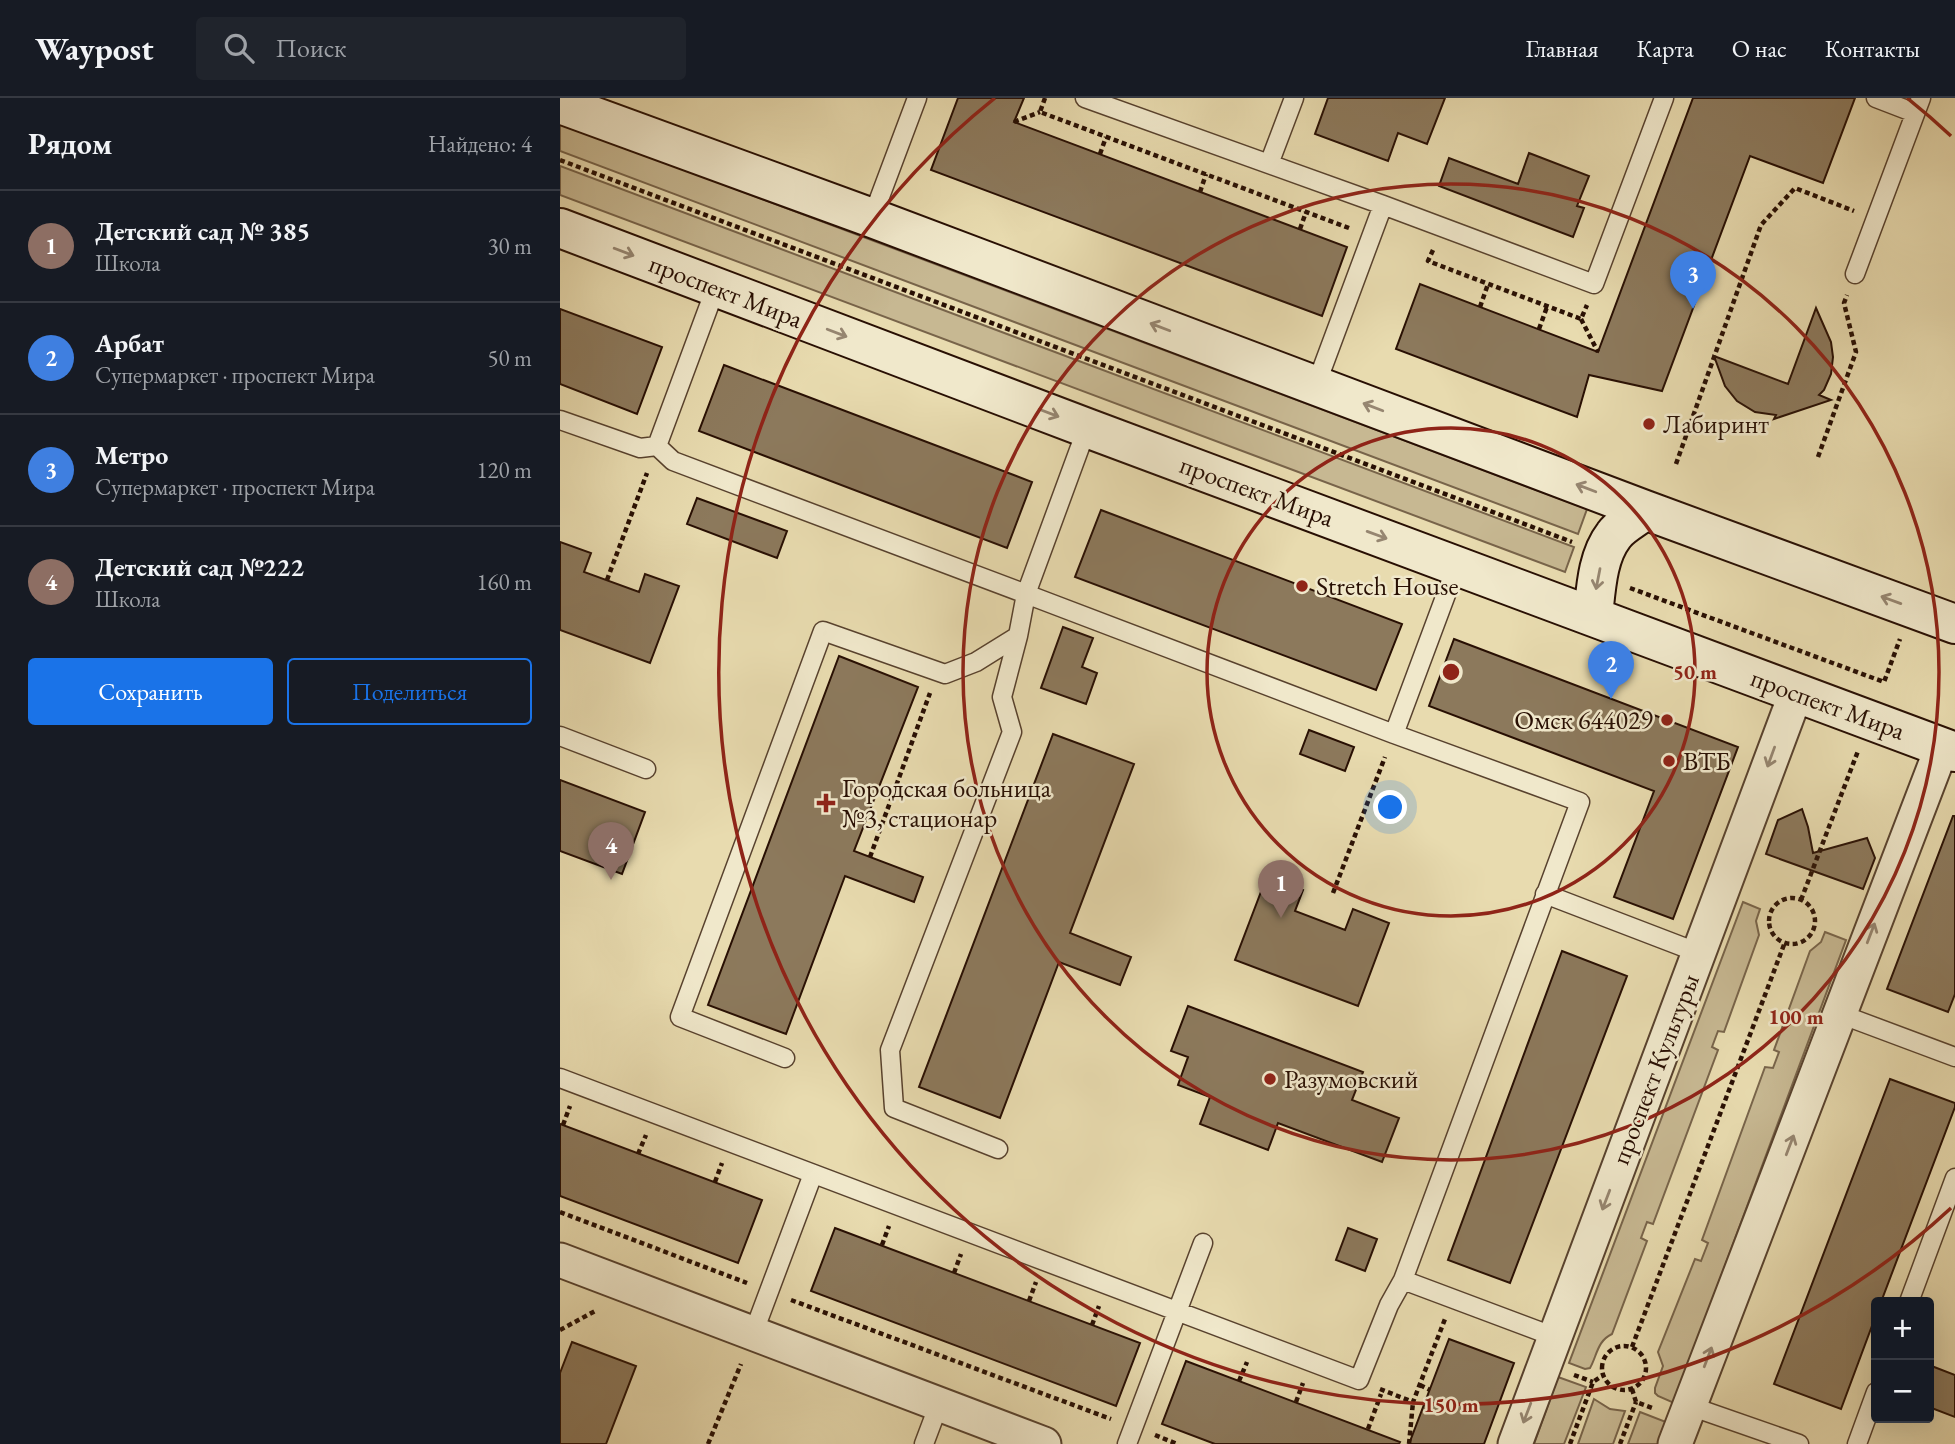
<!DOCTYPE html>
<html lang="ru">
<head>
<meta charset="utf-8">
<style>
	body { margin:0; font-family:"EB Garamond",serif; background:#20242c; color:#f1f3f6 }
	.controls { position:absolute; right:21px; bottom:21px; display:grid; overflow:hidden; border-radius:7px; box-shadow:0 7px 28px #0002 }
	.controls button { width:63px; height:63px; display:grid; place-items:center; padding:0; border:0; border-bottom:2px solid #363941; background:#171b24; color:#f1f3f6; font:35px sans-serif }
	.you { position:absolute; left:831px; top:710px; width:24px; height:24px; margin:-18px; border:5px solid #fff; border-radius:50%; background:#1a73e8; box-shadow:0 0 0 10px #1a73e833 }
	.badge { display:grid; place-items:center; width:46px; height:46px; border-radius:50%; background:#1a73e8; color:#fff; font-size:23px; font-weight:700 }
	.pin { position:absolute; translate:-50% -58px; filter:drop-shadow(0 2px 4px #0008) }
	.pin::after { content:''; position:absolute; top:37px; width:24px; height:21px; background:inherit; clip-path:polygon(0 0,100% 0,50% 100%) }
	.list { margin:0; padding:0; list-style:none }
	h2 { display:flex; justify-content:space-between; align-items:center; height:91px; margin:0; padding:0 28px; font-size:30px }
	h2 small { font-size:23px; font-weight:400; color:#9ea1a6 }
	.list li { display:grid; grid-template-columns:46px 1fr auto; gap:21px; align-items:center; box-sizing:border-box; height:112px; padding:0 28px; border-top:2px solid #363941 }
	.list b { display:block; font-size:26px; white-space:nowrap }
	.list p { margin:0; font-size:23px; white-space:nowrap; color:#9ea1a6 }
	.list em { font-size:23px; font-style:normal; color:#9ea1a6 }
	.actions { display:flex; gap:14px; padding:21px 28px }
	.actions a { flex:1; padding:16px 0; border:2px solid #1a73e8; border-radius:7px; text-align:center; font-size:24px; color:#1a73e8 }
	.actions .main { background:#1a73e8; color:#fff }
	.icon { flex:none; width:38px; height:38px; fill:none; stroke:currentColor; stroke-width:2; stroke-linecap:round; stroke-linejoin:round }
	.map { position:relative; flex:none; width:1395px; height:1346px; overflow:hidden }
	header { display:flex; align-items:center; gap:42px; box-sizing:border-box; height:98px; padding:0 35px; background:#171b24; border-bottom:2px solid #363941 }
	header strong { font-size:33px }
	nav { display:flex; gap:38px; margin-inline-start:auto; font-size:24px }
	.search { width:490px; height:63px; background:#20242c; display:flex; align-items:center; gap:18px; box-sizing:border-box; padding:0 24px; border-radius:7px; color:#9ea1a6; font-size:26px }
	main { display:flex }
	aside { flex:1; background:#171b24 }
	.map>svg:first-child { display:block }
	.green { fill:#c7b892; stroke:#78644a; stroke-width:2 }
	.building { fill:#8c795c; stroke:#280f03; stroke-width:2 }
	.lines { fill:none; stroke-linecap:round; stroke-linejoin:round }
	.service-casing { stroke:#58422e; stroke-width:21 }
	.minor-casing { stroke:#58422e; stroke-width:37 }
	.secondary-casing { stroke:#280f03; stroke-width:42 }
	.path { stroke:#280f03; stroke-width:4.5; stroke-dasharray:5 3.5; stroke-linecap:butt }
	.service { stroke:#f0e8cb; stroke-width:18 }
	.minor { stroke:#f0e8cb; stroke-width:33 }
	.secondary { stroke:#f0e8cb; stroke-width:38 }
	.oneway { stroke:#968671 }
	.ring { fill:none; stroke:#8f2418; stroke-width:3.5 }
	.poi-dot { fill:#8f2418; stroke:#f0e8cb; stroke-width:2.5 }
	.labels { text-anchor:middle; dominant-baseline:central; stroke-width:5; stroke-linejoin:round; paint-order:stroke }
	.street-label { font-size:26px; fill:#280f03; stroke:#f0e8cb }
	.poi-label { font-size:26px; fill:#280f03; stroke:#f0e8cb; text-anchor:start }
	.centre { fill:#8f2418; stroke:#f0e8cb; stroke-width:3.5 }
	.ring-label { font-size:21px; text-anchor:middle; font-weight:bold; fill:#8f2418; stroke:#f0e8cb; stroke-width:5; stroke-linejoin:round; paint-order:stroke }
</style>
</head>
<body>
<header>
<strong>Waypost</strong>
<div class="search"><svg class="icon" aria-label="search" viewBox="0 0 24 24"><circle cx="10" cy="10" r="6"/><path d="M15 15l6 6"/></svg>Поиск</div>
<nav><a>Главная</a><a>Карта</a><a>О нас</a><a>Контакты</a></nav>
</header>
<main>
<aside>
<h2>Рядом<small>Найдено: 4</small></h2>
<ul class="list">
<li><span class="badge" style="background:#8d6e63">1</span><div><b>Детский сад № 385</b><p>Школа</p></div><em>30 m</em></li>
<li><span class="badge" style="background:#3f7fe0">2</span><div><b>Арбат</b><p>Супермаркет · проспект Мира</p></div><em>50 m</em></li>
<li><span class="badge" style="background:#3f7fe0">3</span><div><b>Метро</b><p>Супермаркет · проспект Мира</p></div><em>120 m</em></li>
<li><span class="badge" style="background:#8d6e63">4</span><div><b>Детский сад №222</b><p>Школа</p></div><em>160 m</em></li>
</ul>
<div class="actions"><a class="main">Сохранить</a><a>Поделиться</a></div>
</aside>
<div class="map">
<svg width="1395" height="1346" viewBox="0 0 1395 1346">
	<rect width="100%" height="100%" fill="#e8dbaf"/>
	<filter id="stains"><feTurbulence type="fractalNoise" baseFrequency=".00286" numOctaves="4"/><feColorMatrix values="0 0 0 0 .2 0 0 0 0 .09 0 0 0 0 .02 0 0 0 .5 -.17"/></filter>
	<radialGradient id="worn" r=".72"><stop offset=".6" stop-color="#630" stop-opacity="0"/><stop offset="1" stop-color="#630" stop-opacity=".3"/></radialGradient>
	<path class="green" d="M 0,25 L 1027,411 L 1018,436 L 0,53 Z
		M 0,68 L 1014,449 L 1005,474 L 0,97 Z
		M 1183,804 L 1200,811 L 1196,823 L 1199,837 L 1164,934 L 1158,933 L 1152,949 L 1158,952 L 1093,1126 L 1087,1124 L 1081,1140 L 1087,1143 L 1052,1236 C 1037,1243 1037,1258 1030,1270 L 1025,1271 L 1009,1265 Z
		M 1265,834 L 1286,842 L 1114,1305 L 1098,1298 L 1095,1295 L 1095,1290 L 1103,1268 L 1098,1254 L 1135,1161 L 1141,1163 L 1148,1145 L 1142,1142 L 1205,969 L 1213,970 L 1219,954 L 1214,952 L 1250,853 L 1261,844 Z
		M 998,1279 L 1026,1289 L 1004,1346 L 974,1346 Z
		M 1034,1301 L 1050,1311 L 1065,1313 L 1053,1346 L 1018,1346 Z
		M 1080,1314 L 1106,1324 L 1098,1346 L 1068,1346 Z"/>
	<path class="building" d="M 398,0 L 464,0 L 454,24 L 787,149 L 762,218 L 371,72 Z
		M 768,0 L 885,0 L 867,46 L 838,35 L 828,63 L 755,36 Z
		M 1133,0 L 1295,0 L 1263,85 L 1190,58 L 1102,293 L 1029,277 L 1017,319 L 836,251 L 860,186 L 1038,254 Z
		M 969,55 L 1029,78 L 1017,108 L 1024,110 L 1013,139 L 879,88 L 889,60 L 958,86 Z
		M 1256,210 L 1271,244 L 1273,259 L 1271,276 L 1264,292 L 1259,297 L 1271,302 L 1214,321 L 1216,317 L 1195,314 L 1177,303 L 1165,288 L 1154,258 L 1228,286 Z
		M 0,211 L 102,249 L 77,316 L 0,286 Z
		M 164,267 L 472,384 L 447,450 L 139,333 Z
		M 137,400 L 227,433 L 217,460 L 127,426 Z
		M 541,412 L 842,526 L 816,592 L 515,479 Z
		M 0,444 L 31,455 L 24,474 L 79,494 L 85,476 L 119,488 L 90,565 L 0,532 Z
		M 503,529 L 533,540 L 522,569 L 537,575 L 526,606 L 481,590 Z
		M 894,541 L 1178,649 L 1113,821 L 1054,799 L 1094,693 L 869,608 Z
		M 279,558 L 358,589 L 294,753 L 363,779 L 354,804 L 285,778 L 226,936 L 148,907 Z
		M 749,632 L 794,649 L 785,673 L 740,656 Z
		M 493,636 L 574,666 L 510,835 L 571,859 L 560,887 L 499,864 L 440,1020 L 359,989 Z
		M 0,682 L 85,714 L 62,776 L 0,753 Z
		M 1242,711 L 1248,729 L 1253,755 L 1307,740 L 1315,760 L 1303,791 L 1206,756 L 1218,722 Z
		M 1393,718 L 1395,718 L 1395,896 L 1388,914 L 1327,891 Z
		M 707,778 L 743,792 L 735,813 L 785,832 L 793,811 L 829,825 L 798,908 L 675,862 Z
		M 1002,853 L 1067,878 L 950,1185 L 888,1162 Z
		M 628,908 L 803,974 L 792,1002 L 839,1020 L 822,1064 L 718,1025 L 708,1052 L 640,1026 L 650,999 L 618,987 L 628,959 L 611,953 Z
		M 1330,981 L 1395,1005 L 1395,1009 L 1321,1204 L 1316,1204 L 1316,1217 L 1281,1311 L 1214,1286 Z
		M 0,1026 L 202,1102 L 178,1165 L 0,1098 Z
		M 275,1130 L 580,1245 L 556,1308 L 251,1193 Z
		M 788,1130 L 817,1141 L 805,1173 L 776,1162 Z
		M 889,1241 L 954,1265 L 924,1346 L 849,1346 Z
		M 12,1244 L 76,1268 L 46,1346 L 0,1346 L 0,1275 Z
		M 626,1263 L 840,1344 L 839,1346 L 655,1346 L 602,1326 Z
		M 1369,1267 L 1395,1277 L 1395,1319 L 1369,1309 Z"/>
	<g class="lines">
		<g class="service-casing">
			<path id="service" d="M 525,0 L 823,107 L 1034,186 L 1104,0
				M 1316,0 L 1355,15
				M 709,66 L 734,0
				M 312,120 L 357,0
				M 1295,176 L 1361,0
				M 756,287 L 823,107
				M 0,322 L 80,350 L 97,348
				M 97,348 L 113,363 L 466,496 L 527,330
				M 97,348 L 156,189
				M 0,638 L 86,671
				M 985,796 L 1139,855
				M 1280,916 L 1395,959
				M 225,960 L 120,919 L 263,533 L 385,576 L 416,564 L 458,538
				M 0,980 L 799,1282 L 829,1207 L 843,1182 L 1020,704 L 834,636 L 897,467
				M 438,1051 L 334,1010 L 330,952 L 452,634 L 442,599 L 458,538 L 466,496 L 834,636
				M 843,1182 L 995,1239
				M 1349,1204 L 1395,1080
				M 193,1236 L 253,1076
				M 1130,1308 L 1239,1346
				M 364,1346 L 379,1306
				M 567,1346 L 643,1145
				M 1297,1346 L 1316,1294"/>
		</g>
		<g class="minor-casing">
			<path id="minor" d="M 0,1162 L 484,1346
				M 955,1346 L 1236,595
				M 1115,1346 L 1382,649"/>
		</g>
		<g class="secondary-casing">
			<path id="secondary" d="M 0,6 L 312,120 L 1085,412 L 1395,526
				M 0,130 L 527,330 L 1395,654
				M 1033,518 C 1036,491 1037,459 1054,437 C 1061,427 1076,420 1085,412"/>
		</g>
		<path class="path" d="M 485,0 L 480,14 L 789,130
			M 454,24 L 480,14
			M 540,56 L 546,39
			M 0,62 L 1012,444
			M 640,94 L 646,76
			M 740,131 L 746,114
			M 873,152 L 868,163 L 1021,221 L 1027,207
			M 920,209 L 928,186
			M 1021,221 L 1038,254
			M 979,231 L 987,209
			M 1258,359 L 1296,254 L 1284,205 L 1287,197
			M 1116,366 L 1201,127 L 1235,90 L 1294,113
			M 47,482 L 87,375
			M 1070,490 L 1324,584 L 1340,541
			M 310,759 L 370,595
			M 773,795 L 825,659
			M1209 823a23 23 0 1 1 46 0a23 23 0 1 1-46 0Z
			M 1241,802 L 1298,653
			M 3,1027 L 10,1008
			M 78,1056 L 86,1037
			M 155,1084 L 162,1065
			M 0,1114 L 187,1185
			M 322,1147 L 329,1128
			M 394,1175 L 401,1156
			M 231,1202 L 551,1321
			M 469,1203 L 476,1184
			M 532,1227 L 539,1208
			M 0,1232 L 37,1212
			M1042 1270a22 22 0 1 1 44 0a22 22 0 1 1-44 0Z
			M 1072,1249 L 1225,844
			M 1014,1277 L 1033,1284
			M 679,1283 L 687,1264
			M 860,1287 L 870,1292
			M 820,1291 L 853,1304 L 885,1221
			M 1072,1291 L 1076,1304 L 1095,1311
			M 736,1304 L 743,1285
			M 808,1331 L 821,1296
			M 595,1337 L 617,1346
			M 148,1346 L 181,1266
			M 849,1346 L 853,1304
			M 1010,1346 L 1033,1284 L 1042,1278
			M 1060,1346 L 1076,1304"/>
		<use href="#service" class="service"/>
		<use href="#minor" class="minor"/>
		<use href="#secondary" class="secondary"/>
	</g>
	<defs><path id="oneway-shaft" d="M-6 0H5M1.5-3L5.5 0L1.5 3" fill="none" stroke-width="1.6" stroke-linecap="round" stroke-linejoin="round" transform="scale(1.75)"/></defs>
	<g class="oneway">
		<use href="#oneway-shaft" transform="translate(64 154) rotate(21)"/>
		<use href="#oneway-shaft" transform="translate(600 229) rotate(-159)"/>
		<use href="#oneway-shaft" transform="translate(277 235) rotate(21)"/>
		<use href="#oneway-shaft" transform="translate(813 309) rotate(-159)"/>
		<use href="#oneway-shaft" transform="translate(489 315) rotate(21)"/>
		<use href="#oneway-shaft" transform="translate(1026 390) rotate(-159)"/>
		<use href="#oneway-shaft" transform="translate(817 437) rotate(20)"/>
		<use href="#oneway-shaft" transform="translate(1038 481) rotate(101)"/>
		<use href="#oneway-shaft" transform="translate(1331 502) rotate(-160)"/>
		<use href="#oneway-shaft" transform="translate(1211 659) rotate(110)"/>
		<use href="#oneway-shaft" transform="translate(1311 835) rotate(-69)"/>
		<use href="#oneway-shaft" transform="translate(1230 1047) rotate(-69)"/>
		<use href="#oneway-shaft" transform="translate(1046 1102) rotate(111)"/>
		<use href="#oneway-shaft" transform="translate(1148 1259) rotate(-69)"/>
		<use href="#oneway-shaft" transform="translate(967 1315) rotate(111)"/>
	</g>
	<g class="ring">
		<circle cx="891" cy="574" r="244"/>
		<circle cx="891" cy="574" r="488"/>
		<path d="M1391 1110A733 733 0 1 1 435 0M1347 0A733 733 0 0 1 1391 38"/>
	</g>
	<g class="poi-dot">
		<circle cx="1089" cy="326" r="7"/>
		<circle cx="742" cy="488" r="7"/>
		<circle cx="1107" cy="622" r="7"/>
		<circle cx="1109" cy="663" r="7"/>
		<path d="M262.5 694.5h7v7h7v7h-7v7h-7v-7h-7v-7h7z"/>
		<circle cx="710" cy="981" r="7"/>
	</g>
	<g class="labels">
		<g class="street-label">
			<text transform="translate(166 193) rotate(21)">проспект Мира</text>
			<text transform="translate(697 393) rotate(20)">проспект Мира</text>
			<text transform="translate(1268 606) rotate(20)">проспект Мира</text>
			<text transform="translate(1095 971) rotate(-69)">проспект Культуры</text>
		</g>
		<g class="poi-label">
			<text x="1103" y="326">Лабиринт</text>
			<text x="756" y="488">Stretch House</text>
			<text x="1093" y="622" text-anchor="end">Омск 644029</text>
			<text x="1123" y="663">ВТБ</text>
			<text x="282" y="690">Городская больница<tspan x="282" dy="30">№3, стационар</tspan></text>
			<text x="724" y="981">Разумовский</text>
		</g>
	</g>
	<circle cx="891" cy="574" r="10" class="centre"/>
	<g class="ring-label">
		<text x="1135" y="581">50 m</text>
		<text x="1236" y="926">100 m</text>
		<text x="891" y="1314">150 m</text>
	</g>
	<rect width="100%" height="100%" filter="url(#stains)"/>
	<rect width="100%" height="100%" fill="url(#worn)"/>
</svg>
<div class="controls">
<button>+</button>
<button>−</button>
</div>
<div class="you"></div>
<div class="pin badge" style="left:721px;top:820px;background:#8d6e63">1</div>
<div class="pin badge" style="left:1051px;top:601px;background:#3f7fe0">2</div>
<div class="pin badge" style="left:1133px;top:211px;background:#3f7fe0">3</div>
<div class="pin badge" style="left:51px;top:782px;background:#8d6e63">4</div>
</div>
</main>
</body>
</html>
